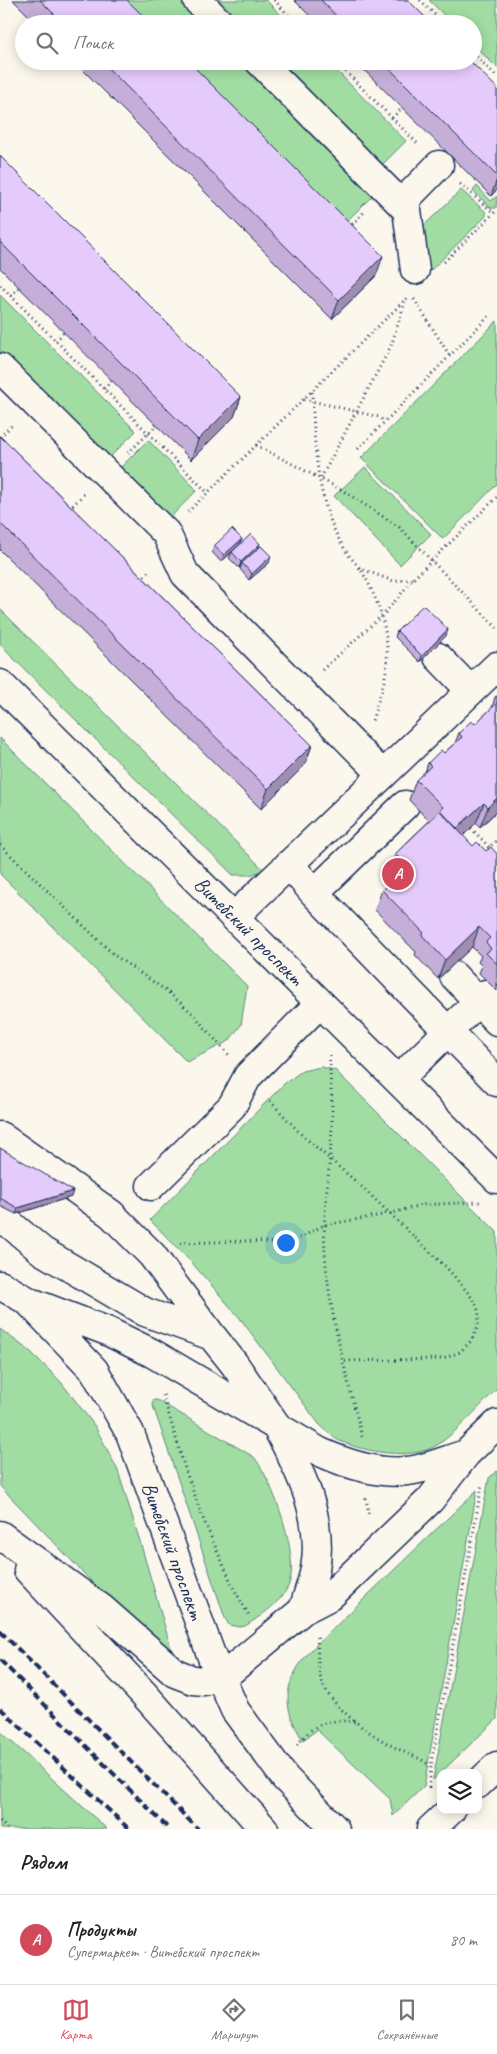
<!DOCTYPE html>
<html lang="ru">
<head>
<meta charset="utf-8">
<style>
	body { margin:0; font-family:Caveat,sans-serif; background:#f2f2f2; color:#202124 }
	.controls { position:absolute; right:15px; bottom:15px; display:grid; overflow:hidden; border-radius:10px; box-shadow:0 2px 12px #0003 }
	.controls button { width:45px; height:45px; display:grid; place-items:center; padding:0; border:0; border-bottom:1px solid #e0e0e0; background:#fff; color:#202124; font:25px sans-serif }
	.you { position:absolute; left:285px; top:1242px; width:18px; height:18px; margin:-12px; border:4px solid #fff; border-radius:50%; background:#1a73e8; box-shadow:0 0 0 8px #1a73e833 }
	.badge { display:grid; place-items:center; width:32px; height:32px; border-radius:50%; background:#d1495b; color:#fff; font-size:16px; font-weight:700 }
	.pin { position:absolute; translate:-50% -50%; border:2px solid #fff; box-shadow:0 1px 5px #0006 }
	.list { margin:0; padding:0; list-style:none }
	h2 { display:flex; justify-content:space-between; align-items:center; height:65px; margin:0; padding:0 20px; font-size:21px }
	h2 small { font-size:16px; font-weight:400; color:#757577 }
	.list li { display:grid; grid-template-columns:32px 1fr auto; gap:15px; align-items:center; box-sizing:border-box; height:90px; padding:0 20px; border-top:1px solid #e0e0e0 }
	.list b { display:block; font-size:19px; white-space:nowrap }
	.list p { margin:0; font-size:16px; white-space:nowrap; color:#757577 }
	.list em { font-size:16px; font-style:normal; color:#757577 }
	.icon { flex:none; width:28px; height:28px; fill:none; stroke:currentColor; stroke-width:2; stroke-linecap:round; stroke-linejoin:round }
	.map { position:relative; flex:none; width:497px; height:1829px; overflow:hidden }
	.search { position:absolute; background:#fff; box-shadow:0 2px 12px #0003; left:15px; right:15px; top:15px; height:55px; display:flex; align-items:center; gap:12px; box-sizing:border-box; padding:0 18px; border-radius:28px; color:#757577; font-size:19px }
	.sheet { height:155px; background:#fff }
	nav { display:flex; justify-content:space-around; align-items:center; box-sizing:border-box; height:70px; border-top:1px solid #e0e0e0; background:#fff; font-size:14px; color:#757577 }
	nav a { display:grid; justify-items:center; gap:2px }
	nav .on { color:#d1495b }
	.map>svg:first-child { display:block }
	.green { fill:#a1dda3; stroke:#5e8680 }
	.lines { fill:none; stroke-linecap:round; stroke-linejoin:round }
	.minor-casing { stroke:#1b2f5e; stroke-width:31 }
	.major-casing { stroke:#1b2f5e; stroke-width:31 }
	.path { stroke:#1b2f5e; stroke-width:3; stroke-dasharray:1 4; stroke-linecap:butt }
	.minor { stroke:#fbf7ec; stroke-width:28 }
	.major { stroke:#fbf7ec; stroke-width:28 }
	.rail { stroke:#1b2f5e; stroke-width:4; stroke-dasharray:8 4; stroke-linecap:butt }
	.wall { fill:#c5afd8; stroke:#1b2f5e }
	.shaded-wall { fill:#a08eb0; stroke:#1b2f5e }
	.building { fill:#e5cbfb; stroke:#1b2f5e }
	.labels { text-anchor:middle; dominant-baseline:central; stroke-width:5; stroke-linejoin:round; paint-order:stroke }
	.street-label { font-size:21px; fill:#1b2f5e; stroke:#fbf7ec }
</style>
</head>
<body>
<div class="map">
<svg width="497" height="1829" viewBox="0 0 497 1829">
	<rect width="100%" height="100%" fill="#fbf7ec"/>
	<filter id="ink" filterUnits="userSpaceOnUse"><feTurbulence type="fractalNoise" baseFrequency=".02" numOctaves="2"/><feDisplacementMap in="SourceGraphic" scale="10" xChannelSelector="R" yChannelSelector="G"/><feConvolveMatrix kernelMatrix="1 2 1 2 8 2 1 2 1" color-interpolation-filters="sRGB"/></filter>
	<g filter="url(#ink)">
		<path class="green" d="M 126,0 L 191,0 L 215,24 L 150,24 Z
			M 207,0 L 266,0 L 290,24 L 231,24 Z
			M 429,0 L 497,0 L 497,68 L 473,44 L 473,24 L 453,24 Z
			M 187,61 L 253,61 L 380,188 L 347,221 Z
			M 268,61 L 327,61 L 406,141 L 377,170 Z
			M 477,186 L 491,201 L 497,196 L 496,208 L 491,208 L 473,191 Z
			M 461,190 L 486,212 L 486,216 L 422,279 L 414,235 Z
			M 0,295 L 136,431 L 104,463 L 0,359 Z
			M 497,321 L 497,484 L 443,539 L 361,458 Z
			M 148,440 L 197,490 L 164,524 L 114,474 Z
			M 365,467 L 431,534 L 400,565 L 334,496 Z
			M 0,609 L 264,870 L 250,875 L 233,875 L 0,645 Z
			M 0,738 L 247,986 L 241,1025 L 229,1041 L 187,1062 L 0,874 Z
			M 321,1067 L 335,1070 L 497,1232 L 497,1389 C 481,1404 449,1442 429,1449 C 404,1459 359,1451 336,1439 C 330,1435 324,1428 319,1424 L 239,1317 L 192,1263 L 150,1220 L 284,1084 L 302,1071 Z
			M 0,1329 L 31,1352 L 61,1382 L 94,1425 L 106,1447 L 118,1471 L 139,1538 L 173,1655 L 160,1653 L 0,1486 Z
			M 154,1400 L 157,1400 L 254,1457 C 272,1479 300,1556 289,1584 C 283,1601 260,1617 245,1626 L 239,1627 L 229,1625 L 225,1618 L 152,1403 Z
			M 497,1471 L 497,1719 L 433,1780 L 489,1478 Z
			M 477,1490 L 424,1786 L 393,1816 L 390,1799 L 317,1730 L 303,1740 C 280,1705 284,1681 311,1650 Z
			M 0,1731 L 107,1829 L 0,1829 Z"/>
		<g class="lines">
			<g class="minor-casing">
				<path id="minor" d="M 197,0 L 221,24
					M 259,61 L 407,210 L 415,270
					M 401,204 L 439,165
					M 0,368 L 166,533 L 185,574 L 383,775
					M 438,657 L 471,691
					M 0,684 L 497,1179
					M 289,864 L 314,893 L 497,1082
					M 314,893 L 405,805
					M 234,917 L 497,666
					M 454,976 L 497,1021
					M 398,1080 L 486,994
					M 0,1136 L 111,1214 L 152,1255 L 212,1336
					M 151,1186 L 232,1106 L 248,1076 L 320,1003
					M 0,1219 L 10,1224 L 42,1251 L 145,1312 L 212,1336 L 235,1365 L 276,1425"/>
			</g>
			<g class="major-casing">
				<path id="major" d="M 0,1285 L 28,1301 L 94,1370 L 130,1433 L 213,1660 L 235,1710 L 285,1778 L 335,1829
					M 36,1304 L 107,1331 L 152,1353 L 320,1452 C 349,1465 382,1476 414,1470 C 431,1467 449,1459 466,1454
					M 276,1426 C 300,1470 324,1518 315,1569 C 312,1583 307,1597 303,1610
					M 0,1535 L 101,1608 L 175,1673 L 193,1680 L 204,1681 L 229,1672 L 303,1610 L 330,1596 L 430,1500 L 466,1454 L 497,1424
					M 28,1570 L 143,1693 L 264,1829
					M 478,1784 L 497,1766
					M 431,1829 L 451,1810"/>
			</g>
			<path class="path" d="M 274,0 L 297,24
				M 420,0 L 444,24
				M 473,53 L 497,77
				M 335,61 L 418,144
				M 392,118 L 402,108
				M 460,184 L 494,213
				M 349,228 L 365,211
				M 444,262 L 497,210
				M 0,285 L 207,492
				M 11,296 L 19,287
				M 414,299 L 450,356
				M 56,341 L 64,332
				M 104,389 L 112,380
				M 312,392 C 314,432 315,475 328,513 C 332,526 338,539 346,551 C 351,559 359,566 364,575 C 382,608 393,644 384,681 C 381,694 376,707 372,721
				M 304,399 L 379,417 L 385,422
				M 0,437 L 14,423
				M 256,445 L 342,490 L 399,527 L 497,628
				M 358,449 L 489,316
				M 128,453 L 157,425
				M 321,478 L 391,346 L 405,302
				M 69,509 L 84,494
				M 188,512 L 407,298
				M 359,568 L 393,581 L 413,579
				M 141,580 L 150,570
				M 322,670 L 387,611 L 413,579 L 497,497
				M 471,828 L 489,847
				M 0,845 L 114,955 L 168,992 L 193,1014 L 229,1055
				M 484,852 L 497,840
				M 330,1055 C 329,1078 333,1101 332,1123 C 331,1166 322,1209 325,1252 C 329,1315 347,1376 362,1437
				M 270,1101 L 301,1134 L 362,1187 L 447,1268 L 474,1300 L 479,1312 L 478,1326 L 471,1341 L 460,1352 L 443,1359 L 343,1361
				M 180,1243 L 244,1241 L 284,1243 L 298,1239 L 324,1225 L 389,1214 L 421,1205 L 480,1202
				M 163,1395 L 186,1472 L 204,1521 L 234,1589 L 250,1617
				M 366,1498 L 369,1516
				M 317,1637 C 318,1651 317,1666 321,1679 C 328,1706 372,1736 396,1748 C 409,1755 420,1757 430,1766
				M 297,1745 C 315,1722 327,1719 356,1722
				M 429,1788 L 431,1766 L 482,1484
				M 0,1821 L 7,1829"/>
			<use href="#minor" class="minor"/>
			<use href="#major" class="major"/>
			<path class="rail" d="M 0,1631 L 198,1829
				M 0,1660 L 169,1829
				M 0,1708 L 129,1829"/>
		</g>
		<path class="wall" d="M 13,0 L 127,0 L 151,24 L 37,24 Z
			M 294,0 L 408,0 L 432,24 L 318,24 Z
			M 74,61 L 188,61 L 376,276 L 332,319 Z
			M 355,61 L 470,61 L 497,88 L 497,190 L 491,196 Z
			M 0,156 L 241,397 L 234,417 L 191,460 L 0,268 Z
			M 0,436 L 312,745 L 305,765 L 261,809 L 0,550 Z
			M 242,539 L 239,545 L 260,544 L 258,548 L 269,563 L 249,580 L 240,569 L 241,566 L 239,568 L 229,558 L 232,552 L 221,562 L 212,552 L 214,546 Z
			M 397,631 L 446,636 L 420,662 L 395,637 Z
			M 497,696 L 497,811 L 480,827 L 476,823 L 463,836 L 473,846 L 486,851 L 497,854 L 497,991 L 479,973 L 482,966 L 478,962 L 481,956 L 472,947 L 438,979 L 415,955 L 416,952 L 375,910 L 382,890 L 394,880 L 388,874 L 395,854 L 429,821 L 409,800 L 416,780 L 425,772 L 428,763 L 444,753 L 455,743 L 459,733 L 475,724 L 492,708 L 495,697 Z
			M 0,1148 L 71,1197 L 16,1214 L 0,1206 Z"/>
		<path class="shaded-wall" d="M 497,179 L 497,190 L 491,196 Z
			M 383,256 L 376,276 L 332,319 L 339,300 Z
			M 241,397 L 234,417 L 191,460 L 198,440 Z
			M 242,539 L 239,545 L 221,562 L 224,555 Z
			M 260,544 L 257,550 L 242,563 L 241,566 L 239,568 L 241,562 Z
			M 271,556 L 269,563 L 249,580 L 252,574 Z
			M 448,629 L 446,636 L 420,662 L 422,656 Z
			M 312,745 L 305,765 L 261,809 L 268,789 Z
			M 497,798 L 497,811 L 480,827 L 488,807 Z
			M 484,803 L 476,823 L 450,849 L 457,828 Z
			M 479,927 L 472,947 L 438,979 L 445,960 Z
			M 73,1191 L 71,1197 L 16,1214 L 18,1208 Z"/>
		<path class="building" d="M 40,0 L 127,0 L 151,24 L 64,24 Z
			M 321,0 L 408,0 L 432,24 L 344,24 Z
			M 101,61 L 188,61 L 383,256 L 339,300 Z
			M 382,61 L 470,61 L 497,88 L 497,176 Z
			M 0,156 L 241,397 L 198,440 L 0,242 Z
			M 0,436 L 312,745 L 268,789 L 0,523 Z
			M 232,529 L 242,539 L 224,555 L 214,546 Z
			M 251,534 L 260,544 L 241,562 L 232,552 Z
			M 261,546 L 271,556 L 252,574 L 242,563 Z
			M 423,605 L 448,629 L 422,656 L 397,631 Z
			M 497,703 L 497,798 L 488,807 L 484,803 L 457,828 L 440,810 L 443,807 L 416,780 L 431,766 L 428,763 L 441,750 L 444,753 L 462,737 L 459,733 L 471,721 L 475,724 Z
			M 440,811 L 473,846 L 477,842 L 486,851 L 491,847 L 497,854 L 497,964 L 486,953 L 491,949 L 486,942 L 490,938 L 479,927 L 445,960 L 422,935 L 424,933 L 382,890 L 407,867 L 395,854 Z
			M 0,1148 L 73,1191 L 18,1208 L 0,1198 Z"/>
	</g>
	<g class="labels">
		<g class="street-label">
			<text transform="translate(249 931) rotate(45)">Витебский проспект</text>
			<text transform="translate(173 1551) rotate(70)">Витебский проспект</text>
		</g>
	</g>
</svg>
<div class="controls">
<button><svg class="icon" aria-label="layers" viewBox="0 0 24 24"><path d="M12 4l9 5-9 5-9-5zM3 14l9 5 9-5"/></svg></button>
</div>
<div class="you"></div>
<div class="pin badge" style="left:398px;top:874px">A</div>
<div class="search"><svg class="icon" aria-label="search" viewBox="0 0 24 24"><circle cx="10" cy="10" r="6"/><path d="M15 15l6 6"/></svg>Поиск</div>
</div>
<section class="sheet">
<h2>Рядом<small></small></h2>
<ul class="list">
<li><span class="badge">A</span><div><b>Продукты</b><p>Супермаркет · Витебский проспект</p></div><em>80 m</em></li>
</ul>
</section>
<nav>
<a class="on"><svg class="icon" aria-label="map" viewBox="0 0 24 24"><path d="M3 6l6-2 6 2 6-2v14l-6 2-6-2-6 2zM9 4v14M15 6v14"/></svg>Карта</a>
<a><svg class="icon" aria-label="directions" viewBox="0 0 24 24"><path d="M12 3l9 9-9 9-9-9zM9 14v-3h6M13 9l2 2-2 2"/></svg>Маршрут</a>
<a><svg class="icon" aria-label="saved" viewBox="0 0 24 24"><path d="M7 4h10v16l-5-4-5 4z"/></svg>Сохранённые</a>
</nav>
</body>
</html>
